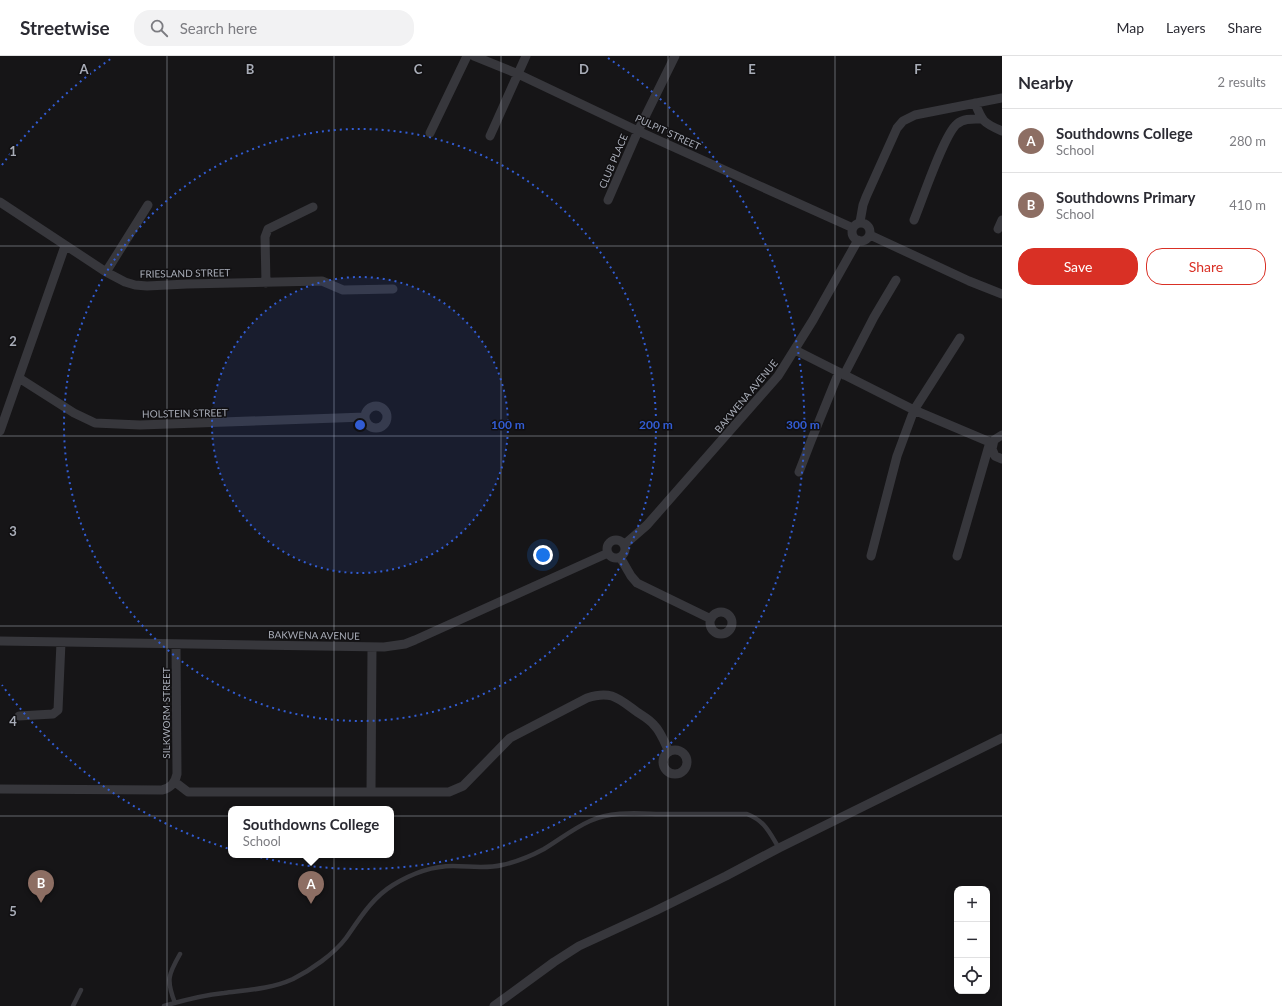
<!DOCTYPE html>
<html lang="en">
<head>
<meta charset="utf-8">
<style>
	body { margin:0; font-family:Lato,sans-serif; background:#f2f2f3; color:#2b2b33 }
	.controls { position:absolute; right:12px; bottom:12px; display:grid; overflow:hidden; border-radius:8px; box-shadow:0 2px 10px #0003 }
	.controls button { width:36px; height:36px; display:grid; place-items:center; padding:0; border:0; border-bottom:1px solid #e1e1e2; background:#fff; color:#2b2b33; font:20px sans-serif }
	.you { position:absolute; left:543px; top:499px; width:14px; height:14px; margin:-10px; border:3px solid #fff; border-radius:50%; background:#1a73e8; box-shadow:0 0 0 6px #1a73e833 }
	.badge { display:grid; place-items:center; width:26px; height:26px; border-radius:50%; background:#d93025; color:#fff; font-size:13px; font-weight:700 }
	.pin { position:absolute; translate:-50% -33px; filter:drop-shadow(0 1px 2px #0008) }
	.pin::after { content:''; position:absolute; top:21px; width:14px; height:12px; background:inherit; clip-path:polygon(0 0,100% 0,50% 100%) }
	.popup { position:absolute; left:228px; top:750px; width:166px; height:52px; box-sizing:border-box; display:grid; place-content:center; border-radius:8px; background:#fff; filter:drop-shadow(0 1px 3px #0005); font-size:13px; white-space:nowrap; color:#7c7c81 }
	.popup b { font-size:15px; color:#2b2b33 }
	.popup::after { content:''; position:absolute; left:50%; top:100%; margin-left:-8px; border:8px solid transparent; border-top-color:#fff }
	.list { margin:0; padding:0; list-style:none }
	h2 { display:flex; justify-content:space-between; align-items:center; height:52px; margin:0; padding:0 16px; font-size:17px }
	h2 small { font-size:13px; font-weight:400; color:#7c7c81 }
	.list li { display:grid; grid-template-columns:26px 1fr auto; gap:12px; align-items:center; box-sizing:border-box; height:64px; padding:0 16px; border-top:1px solid #e1e1e2 }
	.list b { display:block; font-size:15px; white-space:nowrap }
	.list p { margin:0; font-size:13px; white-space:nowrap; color:#7c7c81 }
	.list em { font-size:13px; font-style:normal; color:#7c7c81 }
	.actions { display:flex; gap:8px; padding:12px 16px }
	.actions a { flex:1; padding:9px 0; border:1px solid #d93025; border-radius:16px; text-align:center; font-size:14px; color:#d93025 }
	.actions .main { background:#d93025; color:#fff }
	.icon { flex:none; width:22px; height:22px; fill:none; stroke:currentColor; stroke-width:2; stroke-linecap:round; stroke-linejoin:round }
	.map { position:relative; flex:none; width:1002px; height:950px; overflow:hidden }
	header { display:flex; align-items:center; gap:24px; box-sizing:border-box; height:56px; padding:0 20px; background:#fff; border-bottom:1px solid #e1e1e2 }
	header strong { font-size:19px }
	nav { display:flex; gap:22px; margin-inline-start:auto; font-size:14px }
	.search { width:280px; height:36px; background:#f2f2f3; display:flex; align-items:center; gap:10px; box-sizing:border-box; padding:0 14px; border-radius:16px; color:#7c7c81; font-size:15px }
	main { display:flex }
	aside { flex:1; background:#fff }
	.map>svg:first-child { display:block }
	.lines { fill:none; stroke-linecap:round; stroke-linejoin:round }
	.service { stroke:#37373c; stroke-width:4.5 }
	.minor { stroke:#37373c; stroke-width:9 }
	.grid { fill:none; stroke:#a8acb7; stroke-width:1; stroke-opacity:0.55 }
	.ring { fill:none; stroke:#325cd3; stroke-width:2; stroke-dasharray:2 4 }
	.labels { text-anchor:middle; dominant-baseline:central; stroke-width:3; stroke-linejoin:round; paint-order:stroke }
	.street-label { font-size:10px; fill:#a8acb7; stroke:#111012 }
	.grid-label { font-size:13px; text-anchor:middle; font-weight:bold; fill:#a8acb7; stroke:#111012; stroke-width:3; stroke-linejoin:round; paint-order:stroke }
	.centre { fill:#325cd3; stroke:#111012; stroke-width:2 }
	.ring-label { font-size:12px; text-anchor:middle; font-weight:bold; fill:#325cd3; stroke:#111012; stroke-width:3; stroke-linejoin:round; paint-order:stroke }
</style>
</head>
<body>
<header>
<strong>Streetwise</strong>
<div class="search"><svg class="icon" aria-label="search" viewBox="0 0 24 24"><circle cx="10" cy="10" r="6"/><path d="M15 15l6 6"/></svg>Search here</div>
<nav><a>Map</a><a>Layers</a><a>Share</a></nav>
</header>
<main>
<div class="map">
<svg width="1002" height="950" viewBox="0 0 1002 950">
	<rect width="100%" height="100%" fill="#161517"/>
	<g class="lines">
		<path class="service" d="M 175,947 C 166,924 168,919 180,898
			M 73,950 L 81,934
			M 164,950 C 184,944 204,939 224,937 C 248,934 271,933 293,923 C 311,914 334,898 346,882 C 360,862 372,842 393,829 C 411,818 431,810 453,810 C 469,810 486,813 502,809 C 516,806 531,800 544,793 C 559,784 574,772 590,765 C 614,754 641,758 667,758 C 694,758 720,758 747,758 C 765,765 769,776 779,792"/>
		<path class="minor" d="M 474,0 L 518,18 L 638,75 L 853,172
			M 975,47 C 982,65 983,67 1002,75
			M 430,77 L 467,0
			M 490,80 L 526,0
			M 608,144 L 638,75 L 675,0
			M 0,146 L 106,216 L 125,226 L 135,229 L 147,230 L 187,228 L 322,225 L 343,234 L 393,233
			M 914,164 C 922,145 944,78 957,68 C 964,62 973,63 981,63
			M 860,166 L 863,149 L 866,141 L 897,72 L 903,65 L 915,59 L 1002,42
			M852 176a9 9 0 1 1 18 0a9 9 0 1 1-18 0Z
			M 998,173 L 1002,164
			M 870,179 L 969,225 L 1002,238
			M 106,216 L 148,149
			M 266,227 L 265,181 L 268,173 L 313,151
			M 795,294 L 914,354 L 992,387
			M 844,319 L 874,261 L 896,224
			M 19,322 L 74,357 L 95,367 L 140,369 L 365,361
			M365 361a11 11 0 1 1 22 0a11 11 0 1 1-22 0Z
			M 0,375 L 65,190
			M 1002,379 L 994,384 L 992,393 L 995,400 L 1002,403
			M 799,416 L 811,385 L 839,316
			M607 493a9 9 0 1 1 18 0a9 9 0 1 1-18 0Z
			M 624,489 L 647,469 L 778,320 L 813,264 L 858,184
			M 871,500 L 897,400 L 914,354 L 960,282
			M 957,500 L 990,386
			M 620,501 L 631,520 L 637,527 L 711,563
			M710 567a11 11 0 1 1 22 0a11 11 0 1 1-22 0Z
			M 0,585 L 384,591 L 405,588 L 415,584 L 608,497
			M 19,660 L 53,658 L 58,654 L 61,586
			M663 706a12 12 0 1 1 24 0a12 12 0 1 1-24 0Z
			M 175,726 L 188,736 L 449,736 L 463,730 L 510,682 L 587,642 C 611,634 618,642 637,656 C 643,660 649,663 654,669 C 661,676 665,687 669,696
			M 0,733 L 162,734 C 171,732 175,727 177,718 L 176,588
			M 371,736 L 372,591
			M 494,950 L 554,906 L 579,890 L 655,855 L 726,820 L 779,792 L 1002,682"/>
	</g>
	<path class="grid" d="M 167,0 L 167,950M 334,0 L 334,950M 501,0 L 501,950M 668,0 L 668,950M 835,0 L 835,950M 0,190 L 1002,190M 0,380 L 1002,380M 0,570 L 1002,570M 0,760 L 1002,760"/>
	<circle cx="360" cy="369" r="148" fill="#325cd3" fill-opacity=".12"/>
	<g class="ring">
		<circle cx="360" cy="369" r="148"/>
		<circle cx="360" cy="369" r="296"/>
		<path d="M2 109A443 443 0 0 1 112 2M608 2A443 443 0 1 1 2 629"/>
	</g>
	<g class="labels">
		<g class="street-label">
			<text transform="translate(668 76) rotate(25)">PULPIT STREET</text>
			<text transform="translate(613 105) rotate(-67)">CLUB PLACE</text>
			<text transform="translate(185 217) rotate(-1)">FRIESLAND STREET</text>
			<text transform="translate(746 340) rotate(-50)">BAKWENA AVENUE</text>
			<text transform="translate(185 357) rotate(-1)">HOLSTEIN STREET</text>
			<text transform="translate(314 579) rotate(1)">BAKWENA AVENUE</text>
			<text transform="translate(166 657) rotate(-90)">SILKWORM STREET</text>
		</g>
	</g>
	<g class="grid-label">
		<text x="84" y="18">A</text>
		<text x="250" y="18">B</text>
		<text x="418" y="18">C</text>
		<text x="584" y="18">D</text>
		<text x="752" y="18">E</text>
		<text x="918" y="18">F</text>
		<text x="13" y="100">1</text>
		<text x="13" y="290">2</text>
		<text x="13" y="480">3</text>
		<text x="13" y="670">4</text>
		<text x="13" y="860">5</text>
	</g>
	<circle cx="360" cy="369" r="6" class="centre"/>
	<g class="ring-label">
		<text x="508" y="373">100 m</text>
		<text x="656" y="373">200 m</text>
		<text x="803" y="373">300 m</text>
	</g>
</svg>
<div class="controls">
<button>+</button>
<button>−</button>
<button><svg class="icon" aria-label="locate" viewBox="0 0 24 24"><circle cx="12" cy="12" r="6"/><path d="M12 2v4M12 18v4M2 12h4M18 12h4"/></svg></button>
</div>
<div class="you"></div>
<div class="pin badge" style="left:311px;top:848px;background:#8d6e63">A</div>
<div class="popup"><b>Southdowns College</b>School</div>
<div class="pin badge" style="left:41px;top:847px;background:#8d6e63">B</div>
</div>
<aside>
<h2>Nearby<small>2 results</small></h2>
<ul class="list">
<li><span class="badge" style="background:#8d6e63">A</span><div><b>Southdowns College</b><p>School</p></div><em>280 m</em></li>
<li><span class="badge" style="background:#8d6e63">B</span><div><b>Southdowns Primary</b><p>School</p></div><em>410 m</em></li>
</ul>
<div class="actions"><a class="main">Save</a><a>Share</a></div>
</aside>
</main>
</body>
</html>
